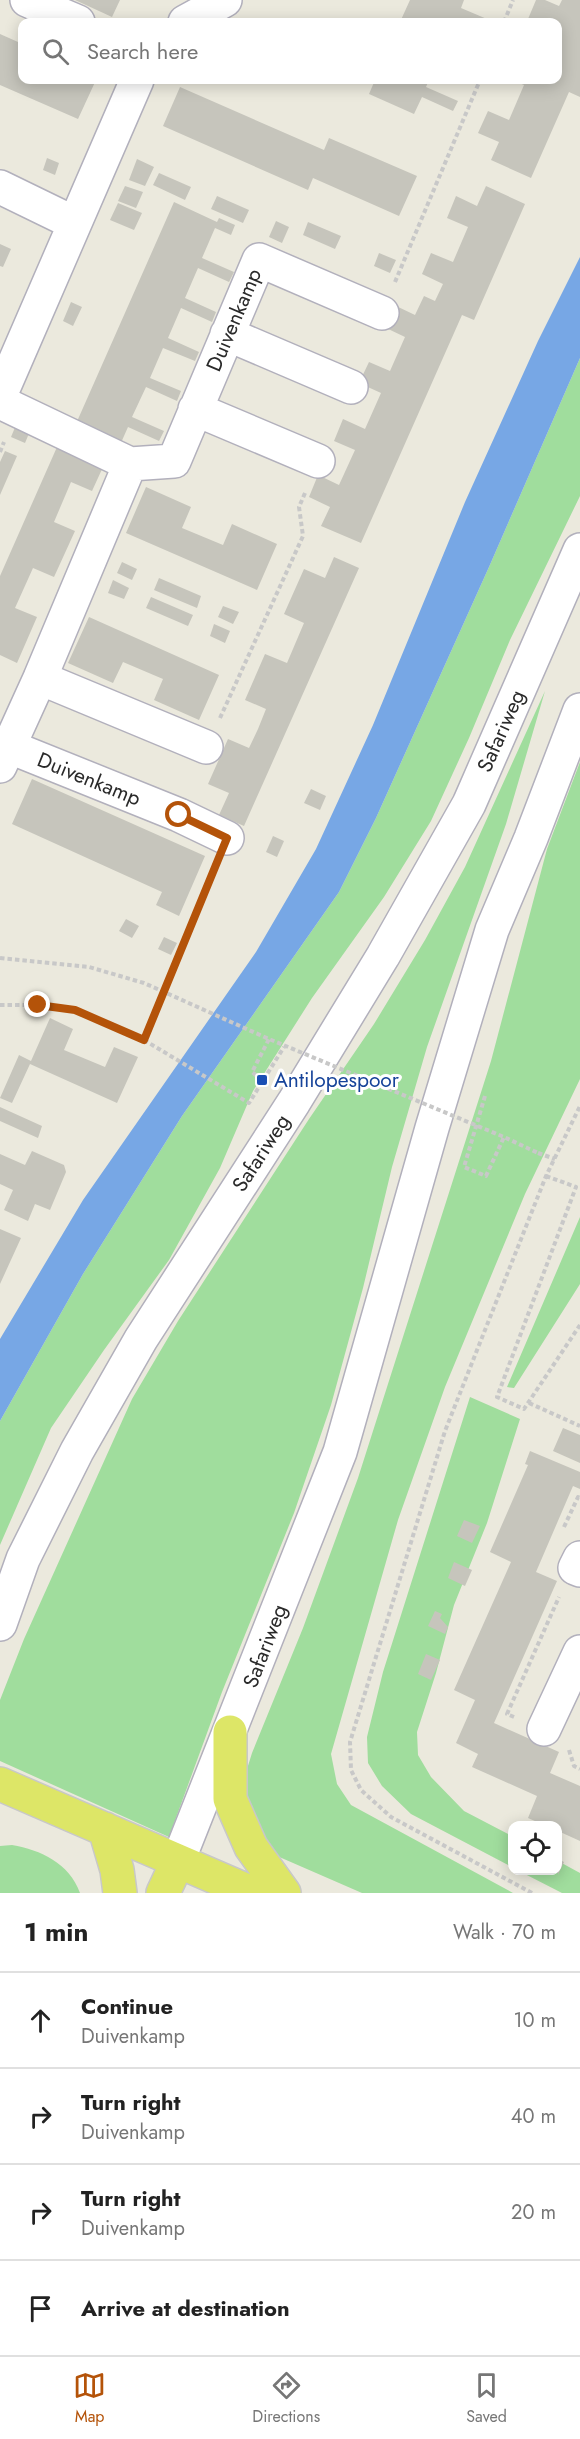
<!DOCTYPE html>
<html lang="en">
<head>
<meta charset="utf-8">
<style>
	body { margin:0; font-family:Jost,sans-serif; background:#f6f6f6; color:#222 }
	.controls { position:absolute; right:18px; bottom:18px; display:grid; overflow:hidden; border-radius:12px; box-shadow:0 3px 15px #0003 }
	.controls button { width:54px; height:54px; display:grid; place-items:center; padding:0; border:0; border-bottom:2px solid #e0e0e0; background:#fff; color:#222; font:30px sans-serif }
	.stop { position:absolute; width:18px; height:18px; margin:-14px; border:4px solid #b45309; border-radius:50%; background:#fff }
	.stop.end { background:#b45309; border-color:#fff; box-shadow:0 2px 6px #0008 }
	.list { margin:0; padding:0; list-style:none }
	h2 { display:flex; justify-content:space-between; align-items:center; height:78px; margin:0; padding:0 24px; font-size:26px }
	h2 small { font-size:20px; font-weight:400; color:#767676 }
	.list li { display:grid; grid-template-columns:39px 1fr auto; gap:18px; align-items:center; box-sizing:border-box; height:96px; padding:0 24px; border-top:2px solid #e0e0e0 }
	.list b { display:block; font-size:22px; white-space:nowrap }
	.list p { margin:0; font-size:20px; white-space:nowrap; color:#767676 }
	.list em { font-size:20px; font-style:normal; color:#767676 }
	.icon { flex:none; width:33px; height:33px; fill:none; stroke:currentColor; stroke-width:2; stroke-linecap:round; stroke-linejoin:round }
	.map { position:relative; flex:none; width:580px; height:1893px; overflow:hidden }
	.search { position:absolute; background:#fff; box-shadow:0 3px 15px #0003; left:18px; right:18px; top:18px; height:66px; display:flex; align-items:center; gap:15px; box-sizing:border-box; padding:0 21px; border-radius:12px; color:#767676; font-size:22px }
	.sheet { height:462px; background:#fff }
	nav { display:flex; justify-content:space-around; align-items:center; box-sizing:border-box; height:84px; border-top:2px solid #e0e0e0; background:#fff; font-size:16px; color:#767676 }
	nav a { display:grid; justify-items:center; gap:3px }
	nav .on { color:#b45309 }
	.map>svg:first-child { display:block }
	.green { fill:#a0dd9d }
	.water { fill:#77a7e5 }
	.building { fill:#c6c5bc }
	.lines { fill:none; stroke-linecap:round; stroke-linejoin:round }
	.minor-casing { stroke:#b2b0bc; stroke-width:36 }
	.major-casing { stroke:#c8c8c8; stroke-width:36 }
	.path { stroke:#c8c8c8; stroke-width:4; stroke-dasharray:4.5 3; stroke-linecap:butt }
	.minor { stroke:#fff; stroke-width:33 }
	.major { stroke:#dde667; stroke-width:33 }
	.path-bridge { stroke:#c8c8c8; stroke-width:4; stroke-dasharray:4.5 3; stroke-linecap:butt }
	.route { stroke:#b45309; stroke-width:8 }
	.transit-dot { fill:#1a4fb4; stroke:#fff; stroke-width:2 }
	.labels { text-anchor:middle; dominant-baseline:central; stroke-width:6; stroke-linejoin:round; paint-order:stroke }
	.street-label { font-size:21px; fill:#2a2a2a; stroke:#fff }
	.transit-label { font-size:21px; fill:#164399; stroke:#fff; text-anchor:start }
</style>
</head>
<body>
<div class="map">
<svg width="580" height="1893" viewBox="0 0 580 1893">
	<rect width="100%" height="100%" fill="#ebe9dd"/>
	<path class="green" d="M 580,358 L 580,496 L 510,640 L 469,738 L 431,821 L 384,897 L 312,998 L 253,1091 L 220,1168 L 169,1260 L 104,1350 L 51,1428 L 0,1545 L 0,1421 L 83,1274 L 182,1116 L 339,892 L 376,818 L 489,567 Z
		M 545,691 L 506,824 L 427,1047 L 392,1167 L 363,1288 L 331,1405 L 294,1513 L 222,1692 L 169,1837 L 0,1761 L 0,1700 L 24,1639 L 132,1399 L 178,1321 L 309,1119 L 374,1024 L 425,940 L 465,867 Z
		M 580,762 L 580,1079 L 525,1194 L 445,1387 L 398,1520 L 331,1754 L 337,1784 L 351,1805 L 513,1893 L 362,1893 L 277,1856 L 249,1817 L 243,1782 L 252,1753 L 303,1628 L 358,1478 L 491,1061 L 547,849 Z
		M 580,1217 L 580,1284 L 514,1388 L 507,1387 Z
		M 470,1397 L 520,1419 L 487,1523 L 454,1605 L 436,1673 L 417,1732 L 418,1755 L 431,1777 L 464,1811 L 512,1836 L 512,1867 L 411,1814 L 382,1786 L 368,1763 L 367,1737 L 383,1672 Z
		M 12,1845 C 41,1850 69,1863 80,1893 L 0,1893 L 0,1846 Z
		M 558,1861 L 580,1873 L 580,1893 L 562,1893 L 519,1871 L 558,1870 Z"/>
	<path class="water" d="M 580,257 L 580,358 L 489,567 L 376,818 L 339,892 L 182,1116 L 83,1274 L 0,1421 L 0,1339 L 83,1200 L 256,952 L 316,849 L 373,725 L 465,502 L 538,341 Z"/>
	<path class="building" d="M 75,0 L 120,0 L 112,17 Z
		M 410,0 L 464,0 L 461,8 L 494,22 L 467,22 L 456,18 L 454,22 L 400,22 Z
		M 536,0 L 545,0 L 559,6 L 562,0 L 580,0 L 580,97 L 569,92 L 531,178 L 491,160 L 499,142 L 478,133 L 488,111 L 509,120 L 524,85 L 512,80 L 558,80 L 558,22 L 537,22 L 528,19 Z
		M 22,31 L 22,80 L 96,80 L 78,119 L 0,85 L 0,34 L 18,42 Z
		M 375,80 L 429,80 L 426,87 L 458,101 L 453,111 L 422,97 L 414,114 L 369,94 Z
		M 180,87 L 324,150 L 329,138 L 417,176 L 399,216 L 313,178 L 308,190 L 163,126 Z
		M 47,158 L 59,163 L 55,175 L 43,170 Z
		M 137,159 L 154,167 L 145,186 L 129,180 Z
		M 159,173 L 191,187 L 185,200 L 153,185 Z
		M 125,186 L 143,192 L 136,208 L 118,201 Z
		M 486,186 L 525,204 L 474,320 L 462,315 L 361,543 L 321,526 L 330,507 L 309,497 L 318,475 L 339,485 L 355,450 L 334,441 L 343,419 L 365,429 L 381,393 L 359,383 L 369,362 L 390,371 L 405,337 L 384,327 L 394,305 L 415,315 L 424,296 L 435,301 L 443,284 L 422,274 L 431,253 L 453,262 L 468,227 L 447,218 L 456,196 L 477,206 Z
		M 217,196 L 249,210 L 243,223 L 211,209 Z
		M 174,202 L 217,222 L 219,218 L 235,225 L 231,235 L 215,228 L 202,258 L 234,272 L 229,282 L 198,268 L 185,298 L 216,312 L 212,322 L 181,308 L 168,338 L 199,352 L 195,361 L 163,348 L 150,378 L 181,391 L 177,401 L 146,387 L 132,417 L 164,431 L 159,441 L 128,427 L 120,445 L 75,426 Z
		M 118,203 L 142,213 L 134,230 L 110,220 Z
		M 276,221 L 289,227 L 282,243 L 269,237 Z
		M 308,222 L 341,236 L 335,249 L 303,235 Z
		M 0,244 L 11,249 L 3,267 L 0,266 Z
		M 379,253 L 396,260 L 390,273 L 374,266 Z
		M 71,302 L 82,307 L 73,326 L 63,321 Z
		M 16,425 L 30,431 L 25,443 L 11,437 Z
		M 57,447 L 103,467 L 92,491 L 71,482 L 54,522 L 75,531 L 54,577 L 33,568 L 15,608 L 37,617 L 17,663 L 0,655 L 0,576 Z
		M 5,451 L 17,456 L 0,495 L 0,462 Z
		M 146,487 L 191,507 L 182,528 L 223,545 L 232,524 L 277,544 L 257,590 L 126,533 Z
		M 334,557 L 359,568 L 244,826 L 219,815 L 229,793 L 208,784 L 228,739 L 249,748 L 258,729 L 266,709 L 245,700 L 265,654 L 287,663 L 304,623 L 284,614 L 304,569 L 325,578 Z
		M 122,562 L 137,569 L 132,580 L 117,573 Z
		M 159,578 L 201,596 L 197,608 L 154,590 Z
		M 113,580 L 129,588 L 124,599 L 108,593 Z
		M 151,597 L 193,615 L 188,626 L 146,608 Z
		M 223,606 L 239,612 L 233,624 L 218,617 Z
		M 89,617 L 219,675 L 199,720 L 154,700 L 163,679 L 123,662 L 113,683 L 68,663 Z
		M 214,624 L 230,631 L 225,643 L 210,636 Z
		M 32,779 L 205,856 L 179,916 L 156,905 L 162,892 L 12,824 Z
		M 311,789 L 326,796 L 320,810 L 304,803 Z
		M 273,836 L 284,841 L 277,857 L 266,852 Z
		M 126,919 L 139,926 L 132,938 L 119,931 Z
		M 164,937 L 177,943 L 171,955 L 158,949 Z
		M 50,1018 L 73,1029 L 64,1050 L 105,1067 L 114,1047 L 138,1057 L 117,1103 L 30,1064 L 12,1103 L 0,1098 L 19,1055 L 31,1061 Z
		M 0,1107 L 42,1126 L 38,1138 L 0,1121 Z
		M 32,1151 L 64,1165 L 66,1172 L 50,1210 L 35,1204 L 28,1221 L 4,1210 L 13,1190 L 0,1184 L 0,1154 L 25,1165 Z
		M 0,1229 L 21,1238 L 0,1284 Z
		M 563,1428 L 580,1435 L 580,1463 L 553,1451 Z
		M 530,1451 L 580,1472 L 580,1489 L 573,1486 L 536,1572 L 557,1581 L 494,1723 L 559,1752 L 550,1773 L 580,1786 L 580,1841 L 558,1831 L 558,1826 L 546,1826 L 528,1818 L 537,1796 L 472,1767 L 478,1754 L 456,1743 L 475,1700 L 454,1690 L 511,1562 L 490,1552 L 528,1465 L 525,1464 Z
		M 464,1520 L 480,1526 L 472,1543 L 457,1536 Z
		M 454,1562 L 472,1570 L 465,1586 L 448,1578 Z
		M 435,1611 L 442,1614 L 440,1618 L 448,1627 L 445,1634 L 428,1626 Z
		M 426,1654 L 440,1660 L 431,1680 L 418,1674 Z
		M 558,1859 L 564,1862 L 558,1875 L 558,1873 L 552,1871 L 558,1870 Z"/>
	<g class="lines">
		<g class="minor-casing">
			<path id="minor" d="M 27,0 L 78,22
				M 185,22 L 225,0
				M 0,187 L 74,223
				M 227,334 L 351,387
				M 0,396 L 137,80
				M 0,402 L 130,464 L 174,461 L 259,260 L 382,313
				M 195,409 L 318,461
				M 40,678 L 206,747
				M 10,747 L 179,815 L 227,838
				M 0,766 L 40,678 L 130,464
				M 580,1558 L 575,1568 L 580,1570
				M 0,1624 L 23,1559 L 77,1451 L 141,1339 L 294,1102 L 383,956 L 469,804 L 580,550
				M 544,1729 L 580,1652
				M 178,1861 L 340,1452 L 432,1128 L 492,930 L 531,838 L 580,710"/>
		</g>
		<g class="major-casing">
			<path id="major" d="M 230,1732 L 230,1799 L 251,1847 L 284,1893
				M 0,1784 L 252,1893
				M 105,1829 L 117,1870 L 120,1893
				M 163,1893 L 178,1861"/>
		</g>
		<path class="path" d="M 504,22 L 513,0
			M 395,282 L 480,80
			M 0,452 L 4,442
			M 220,718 L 303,536 L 299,507 L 305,493
			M 0,1005 L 38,1005 L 75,1010 L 144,1040 L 214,868
			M 144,1040 L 249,1103 L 284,1047
			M 262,1080 L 252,1072 L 269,1039
			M 485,1096 L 464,1167 L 486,1176 L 504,1137
			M 538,1153 L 555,1159
			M 546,1176 L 576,1187 L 497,1397 L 524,1409 L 580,1325
			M 529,1403 L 580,1426
			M 564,1527 L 578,1497 L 580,1498
			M 514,1717 L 507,1714 L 559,1597
			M 569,1750 L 574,1766 L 580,1769
			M 532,1893 L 391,1817 L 361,1790 L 351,1770 L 350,1742 L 445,1431 L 546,1176 L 580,1106"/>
		<use href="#minor" class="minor"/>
		<use href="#major" class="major"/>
		<path class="path-bridge" d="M 0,958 L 89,967 L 144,983 L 269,1039 L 504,1137 L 538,1153"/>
	</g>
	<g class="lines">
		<path class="route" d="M 38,1005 L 75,1010 L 144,1040 L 227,838 L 179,815"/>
	</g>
	<rect class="transit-dot" x="256" y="1074" width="12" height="12" rx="3"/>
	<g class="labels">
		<g class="street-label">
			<text transform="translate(234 320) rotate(-67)">Duivenkamp</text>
			<text transform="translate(501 731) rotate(-66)">Safariweg</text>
			<text transform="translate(89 779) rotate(22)">Duivenkamp</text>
			<text transform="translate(261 1153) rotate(-57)">Safariweg</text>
			<text transform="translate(265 1646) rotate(-69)">Safariweg</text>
		</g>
		<g class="transit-label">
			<text x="274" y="1080">Antilopespoor</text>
		</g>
	</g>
</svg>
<div class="controls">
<button><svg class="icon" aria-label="locate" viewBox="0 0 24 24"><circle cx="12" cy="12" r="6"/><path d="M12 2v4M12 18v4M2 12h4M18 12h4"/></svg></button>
</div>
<div class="stop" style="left:179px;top:815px"></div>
<div class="stop end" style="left:38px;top:1005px"></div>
<div class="search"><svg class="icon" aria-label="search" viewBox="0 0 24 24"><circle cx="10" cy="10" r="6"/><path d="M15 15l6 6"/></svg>Search here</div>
</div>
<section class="sheet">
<h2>1 min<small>Walk · 70 m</small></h2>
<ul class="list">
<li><svg class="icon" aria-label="ahead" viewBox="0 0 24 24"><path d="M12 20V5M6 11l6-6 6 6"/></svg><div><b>Continue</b><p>Duivenkamp</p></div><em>10 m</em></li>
<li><svg class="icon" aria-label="right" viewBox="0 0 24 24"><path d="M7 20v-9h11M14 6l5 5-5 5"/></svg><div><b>Turn right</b><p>Duivenkamp</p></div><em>40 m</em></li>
<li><svg class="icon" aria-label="right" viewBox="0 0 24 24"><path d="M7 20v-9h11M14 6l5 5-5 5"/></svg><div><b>Turn right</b><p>Duivenkamp</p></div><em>20 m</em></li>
<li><svg class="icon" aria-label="arrive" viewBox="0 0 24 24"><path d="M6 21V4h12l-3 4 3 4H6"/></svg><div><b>Arrive at destination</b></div></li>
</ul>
</section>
<nav>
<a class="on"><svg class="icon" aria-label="map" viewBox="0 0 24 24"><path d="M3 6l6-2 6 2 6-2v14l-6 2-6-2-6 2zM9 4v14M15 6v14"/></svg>Map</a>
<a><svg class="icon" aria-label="directions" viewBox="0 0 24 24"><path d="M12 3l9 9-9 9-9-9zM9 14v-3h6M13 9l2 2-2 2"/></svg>Directions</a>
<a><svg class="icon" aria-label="saved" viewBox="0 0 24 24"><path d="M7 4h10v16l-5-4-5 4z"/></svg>Saved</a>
</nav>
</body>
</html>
